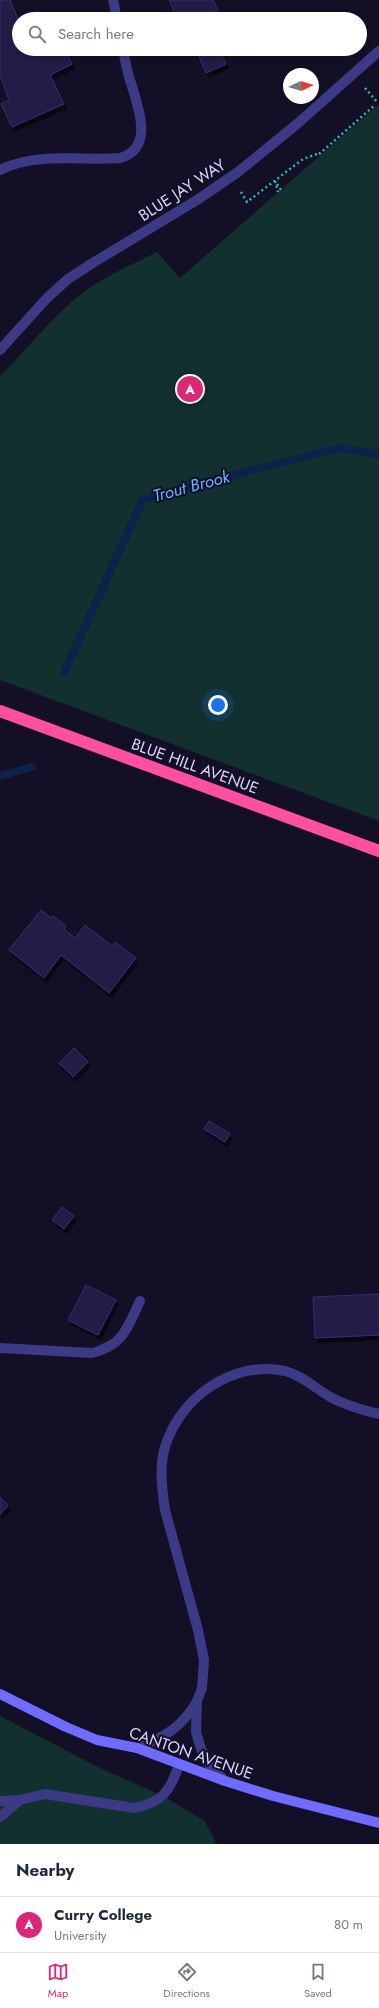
<!DOCTYPE html>
<html lang="en">
<head>
<meta charset="utf-8">
<style>
	body { margin:0; font-family:Jost,sans-serif; background:#f2f2f3; color:#1f2937 }
	.compass { position:absolute; left:283px; top:68px; width:36px; height:36px; border-radius:50%; background:#fff; box-shadow:0 2px 6px #0003; rotate:86deg }
	.you { position:absolute; left:218px; top:705px; width:14px; height:14px; margin:-10px; border:3px solid #fff; border-radius:50%; background:#1a73e8; box-shadow:0 0 0 6px #1a73e833 }
	.badge { display:grid; place-items:center; width:26px; height:26px; border-radius:50%; background:#db2777; color:#fff; font-size:13px; font-weight:700 }
	.pin { position:absolute; translate:-50% -50%; border:2px solid #fff; box-shadow:0 1px 4px #0006 }
	.list { margin:0; padding:0; list-style:none }
	h2 { display:flex; justify-content:space-between; align-items:center; height:52px; margin:0; padding:0 16px; font-size:17px }
	h2 small { font-size:13px; font-weight:400; color:#747a83 }
	.list li { display:grid; grid-template-columns:26px 1fr auto; gap:12px; align-items:center; box-sizing:border-box; height:56px; padding:0 16px; border-top:1px solid #e0e1e3 }
	.list b { display:block; font-size:15px; white-space:nowrap }
	.list p { margin:0; font-size:13px; white-space:nowrap; color:#747a83 }
	.list em { font-size:13px; font-style:normal; color:#747a83 }
	.icon { flex:none; width:22px; height:22px; fill:none; stroke:currentColor; stroke-width:2; stroke-linecap:round; stroke-linejoin:round }
	.map { position:relative; flex:none; width:379px; height:1844px; overflow:hidden }
	.search { position:absolute; background:#fff; box-shadow:0 2px 6px #0003; left:12px; right:12px; top:12px; height:44px; display:flex; align-items:center; gap:10px; box-sizing:border-box; padding:0 14px; border-radius:22px; color:#747a83; font-size:15px }
	.sheet { height:108px; background:#fff }
	nav { display:flex; justify-content:space-around; align-items:center; box-sizing:border-box; height:56px; border-top:1px solid #e0e1e3; background:#fff; font-size:11px; color:#747a83 }
	nav a { display:grid; justify-items:center; gap:2px }
	nav .on { color:#db2777 }
	.map>svg:first-child { display:block }
	.green { fill:#12302f }
	.lines { fill:none; stroke-linecap:round; stroke-linejoin:round }
	.stream { stroke:#0c2248; stroke-width:8 }
	.building { fill:#241b47; stroke:#3b2d73; filter:url(#shadow) }
	.path { stroke:#2fb8b0; stroke-width:2.5; stroke-dasharray:2 3; stroke-linecap:butt }
	.lane { stroke:#3d3a85; stroke-width:10 }
	.secondary { stroke:#6f6bff; stroke-width:10 }
	.highway { stroke:#ff4fa3; stroke-width:12 }
	.labels { text-anchor:middle; dominant-baseline:central; stroke-width:4; stroke-linejoin:round; paint-order:stroke }
	.street-label { font-size:16px; fill:#d9d4ff; stroke:#130f26 }
	.water-label { font-size:17px; font-style:italic; fill:#62b6ff; stroke:#130f26 }
</style>
</head>
<body>
<div class="map">
<svg width="379" height="1844" viewBox="0 0 379 1844">
	<defs>
		<filter id="shadow"><feDropShadow dx="2.5" dy="4.5" stdDeviation="0" flood-color="#0009"/></filter>
	</defs>
	<rect width="100%" height="100%" fill="#130f26"/>
	<path class="green" d="M 379,104 L 379,821 L 0,680 L 0,376 C 31,346 58,308 94,285 C 114,272 136,263 157,252 L 180,278 Z
		M 0,1716 L 100,1768 L 163,1796 L 205,1821 L 215,1841 L 214,1844 L 0,1844 Z"/>
	<g class="lines">
		<path class="stream" d="M 64,673 L 143,499 L 338,448 L 379,454
			M 0,776 L 32,767"/>
	</g>
	<path class="building" d="M 0,0 L 10,0 L 19,21 L 19,49 L 65,49 L 72,64 L 50,75 L 64,104 L 12,127 L 1,104 L 9,100 L 0,75 Z
		M 169,0 L 213,0 L 222,19 L 178,19 Z
		M 196,49 L 219,49 L 226,64 L 206,73 Z
		M 41,910 L 51,918 L 53,916 L 66,926 L 64,929 L 75,938 L 85,925 L 112,946 L 115,942 L 136,958 L 109,993 L 61,955 L 44,978 L 9,950 Z
		M 74,1048 L 88,1062 L 73,1077 L 59,1063 Z
		M 209,1121 L 230,1134 L 225,1142 L 204,1129 Z
		M 62,1207 L 74,1216 L 64,1229 L 52,1220 Z
		M 86,1285 L 116,1300 L 98,1335 L 68,1320 Z
		M 379,1294 L 379,1335 L 315,1338 L 313,1297 Z
		M 0,1497 L 8,1506 L 0,1514 Z"/>
	<g class="lines">
		<path class="path" d="M 365,88 L 378,103
			M 275,181 L 278,192
			M 277,184 L 281,190
			M 241,192 L 247,202 L 303,159 L 317,154 L 318,155 L 375,105"/>
		<path class="lane" d="M 113,0 L 117,19
			M 0,170 C 36,152 80,161 120,158 C 155,148 138,107 131,83 C 127,72 125,60 123,49
			M 0,350 L 47,298 L 68,279 L 91,264 L 197,200 L 238,172 L 297,124 L 379,51
			M 0,1348 L 92,1353 C 124,1345 127,1328 140,1301
			M 137,1748 C 164,1737 180,1729 196,1703
			M 225,1781 L 209,1764 L 201,1749 L 196,1732 L 197,1701 L 202,1688 L 204,1660 L 198,1630 L 165,1510 C 162,1489 159,1467 165,1447 C 180,1397 233,1360 285,1371 C 301,1375 314,1387 327,1395 C 343,1405 362,1410 379,1414
			M 0,1801 L 20,1800
			M 0,1817 L 20,1800 L 45,1794 L 134,1808 C 162,1803 170,1791 179,1765"/>
		<path class="secondary" d="M 0,1694 L 66,1727 L 97,1740 L 137,1748 L 225,1781 L 273,1796 L 379,1823"/>
		<path class="highway" d="M 0,711 L 379,851"/>
	</g>
	<g class="labels">
		<g class="street-label">
			<text transform="translate(182 190) rotate(-33)">BLUE JAY WAY</text>
			<text transform="translate(195 766) rotate(20)">BLUE HILL AVENUE</text>
			<text transform="translate(191 1753) rotate(19)">CANTON AVENUE</text>
		</g>
		<g class="water-label">
			<text transform="translate(191 486) rotate(-15)">Trout Brook</text>
		</g>
	</g>
</svg>
<svg class="compass" viewBox="-18 -18 36 36"><path d="M0-13l5 13h-10z" fill="#e53935"/><path d="M0 13l5-13h-10z" fill="#747a83"/></svg>
<div class="you"></div>
<div class="pin badge" style="left:190px;top:389px">A</div>
<div class="search"><svg class="icon" aria-label="search" viewBox="0 0 24 24"><circle cx="10" cy="10" r="6"/><path d="M15 15l6 6"/></svg>Search here</div>
</div>
<section class="sheet">
<h2>Nearby<small></small></h2>
<ul class="list">
<li><span class="badge">A</span><div><b>Curry College</b><p>University</p></div><em>80 m</em></li>
</ul>
</section>
<nav>
<a class="on"><svg class="icon" aria-label="map" viewBox="0 0 24 24"><path d="M3 6l6-2 6 2 6-2v14l-6 2-6-2-6 2zM9 4v14M15 6v14"/></svg>Map</a>
<a><svg class="icon" aria-label="directions" viewBox="0 0 24 24"><path d="M12 3l9 9-9 9-9-9zM9 14v-3h6M13 9l2 2-2 2"/></svg>Directions</a>
<a><svg class="icon" aria-label="saved" viewBox="0 0 24 24"><path d="M7 4h10v16l-5-4-5 4z"/></svg>Saved</a>
</nav>
</body>
</html>
